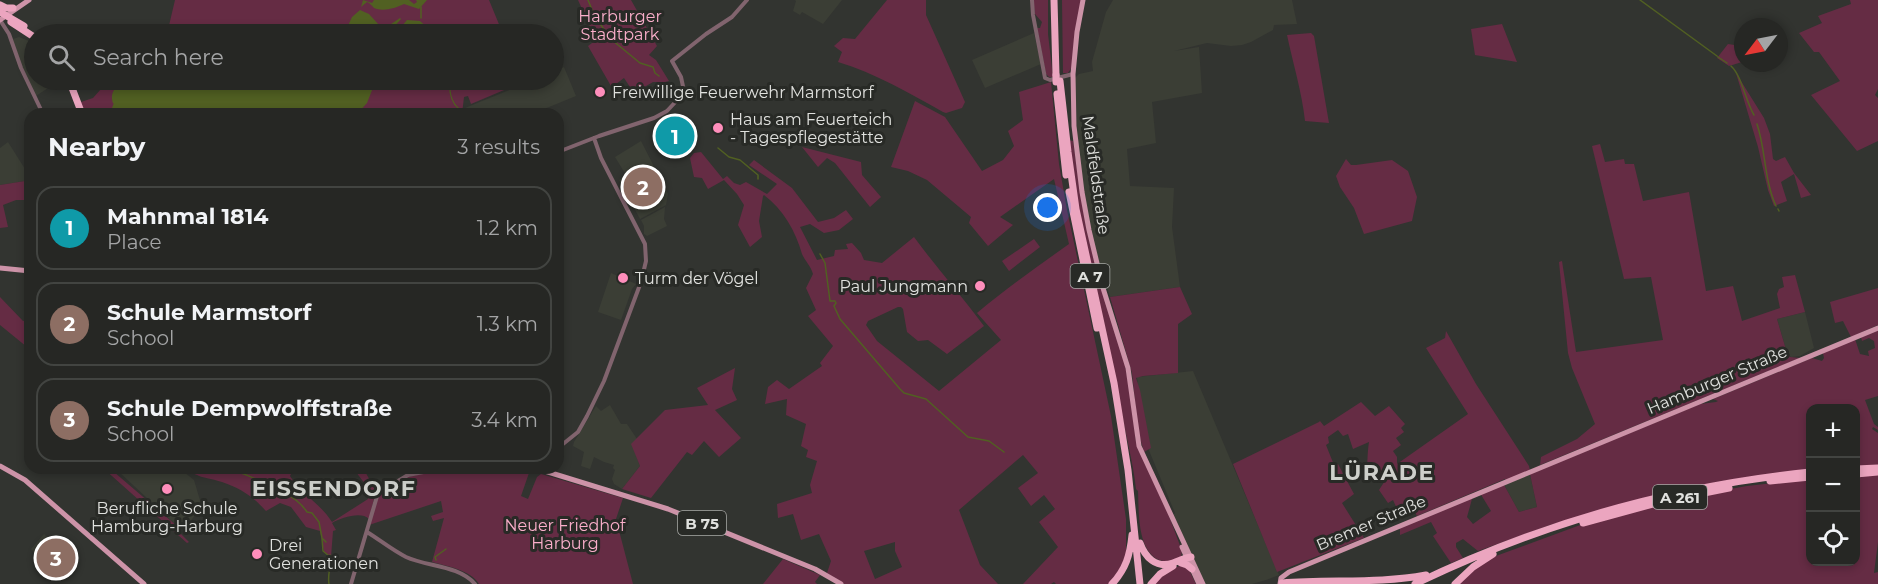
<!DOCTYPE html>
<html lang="en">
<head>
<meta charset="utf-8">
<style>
	body { margin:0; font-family:Montserrat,sans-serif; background:#2e2f2c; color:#f1f3f6 }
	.controls { position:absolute; right:18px; bottom:18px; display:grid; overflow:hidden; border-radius:12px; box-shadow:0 3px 9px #0003 }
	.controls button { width:54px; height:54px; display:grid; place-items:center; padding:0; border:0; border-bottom:2px solid #424441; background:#262724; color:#f1f3f6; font:30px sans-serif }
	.compass { position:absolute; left:1734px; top:18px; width:54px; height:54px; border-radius:50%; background:#262724; box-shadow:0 3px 9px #0003; rotate:238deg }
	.you { position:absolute; left:1048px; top:208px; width:21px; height:21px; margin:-15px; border:4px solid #fff; border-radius:50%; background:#1a73e8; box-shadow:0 0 0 9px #1a73e833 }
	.badge { display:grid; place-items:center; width:39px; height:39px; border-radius:50%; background:#ea580c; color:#fff; font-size:20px; font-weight:700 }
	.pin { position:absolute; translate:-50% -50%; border:3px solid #fff; box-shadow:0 2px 6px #0006 }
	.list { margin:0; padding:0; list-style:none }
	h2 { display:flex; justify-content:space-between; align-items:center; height:78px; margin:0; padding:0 24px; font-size:26px }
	h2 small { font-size:20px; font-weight:400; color:#a4a5a6 }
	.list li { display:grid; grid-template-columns:39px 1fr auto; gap:18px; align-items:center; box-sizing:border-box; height:84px; margin:0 12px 12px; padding:0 12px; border:2px solid #424441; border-radius:18px }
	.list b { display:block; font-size:22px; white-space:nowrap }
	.list p { margin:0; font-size:20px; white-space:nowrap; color:#a4a5a6 }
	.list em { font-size:20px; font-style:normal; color:#a4a5a6 }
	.icon { flex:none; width:33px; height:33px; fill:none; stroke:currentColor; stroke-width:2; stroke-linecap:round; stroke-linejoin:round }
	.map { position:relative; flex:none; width:1878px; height:584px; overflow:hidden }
	.search { position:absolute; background:#262724; box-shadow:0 3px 9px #0003; left:24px; top:24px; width:540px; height:66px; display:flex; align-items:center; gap:15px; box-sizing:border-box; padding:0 21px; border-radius:33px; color:#a4a5a6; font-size:22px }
	.panel { position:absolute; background:#262724; box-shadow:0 3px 9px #0003; left:24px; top:108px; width:540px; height:366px; border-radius:18px }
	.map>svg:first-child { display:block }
	.built { fill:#3b3e35 }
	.green { fill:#652c44; fill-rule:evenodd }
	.water { fill:#516022 }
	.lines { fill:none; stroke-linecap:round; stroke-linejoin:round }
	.stream { stroke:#516022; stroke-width:1.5 }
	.minor { stroke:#81646e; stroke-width:4 }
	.major { stroke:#cd93a8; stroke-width:5 }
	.highway { stroke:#eba5bf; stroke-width:7 }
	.highway-bridge { stroke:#eba5bf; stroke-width:7 }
	.poi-dot { fill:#fe8ebb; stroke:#282a26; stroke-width:2 }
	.labels { text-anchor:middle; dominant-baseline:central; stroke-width:6; stroke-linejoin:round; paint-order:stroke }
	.shield { fill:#282a26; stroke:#a9aaa7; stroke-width:1.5 }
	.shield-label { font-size:15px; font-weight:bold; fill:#e0e1de }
	.park-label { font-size:16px; fill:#fbafcb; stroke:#282a26 }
	.poi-label { font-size:16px; fill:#e0e1de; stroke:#282a26; text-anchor:start }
	.street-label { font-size:16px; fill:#e0e1de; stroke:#282a26 }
	.district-label { font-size:22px; font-weight:bold; letter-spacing:1.5px; fill:#ced0cb; stroke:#282a26 }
</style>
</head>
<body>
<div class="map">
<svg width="1878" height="584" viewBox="0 0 1878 584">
	<rect width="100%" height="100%" fill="#323430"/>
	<path class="built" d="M 795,0 L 842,0 L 823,24 L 802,12 L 800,15 L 793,11 L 796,1 Z
		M 1113,0 L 1292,0 L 1297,24 L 1274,25 L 1273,30 L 1251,42 L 1242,45 L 1231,46 L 1207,43 L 1174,51 L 1199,47 L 1202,93 L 1152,102 L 1156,143 L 1127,149 L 1130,186 L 1174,188 L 1172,227 L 1180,287 L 1110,297 L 1093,241 L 1085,202 L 1078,151 L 1075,78 L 1079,74 L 1093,71 L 1092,62 L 1106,12 Z
		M 1034,33 L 1041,64 L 985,88 L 972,60 Z
		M 19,37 L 34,43 L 34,80 L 52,80 L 54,84 L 36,96 L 21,65 L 13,39 Z
		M 564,67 L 576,96 L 532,114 L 464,114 L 465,108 L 534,80 L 554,80 L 554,72 Z
		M 641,141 L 668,194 L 666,205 L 640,219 L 619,180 L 626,175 L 615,157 Z
		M 8,142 L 30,177 L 25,181 L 0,185 L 0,148 Z
		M 665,207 L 664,219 L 667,226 L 647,236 L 644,234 L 644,226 L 641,220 Z
		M 611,273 L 636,284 L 632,289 L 621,320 L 598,312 Z
		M 1805,312 L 1814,348 L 1800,356 L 1791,357 L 1787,353 L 1777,319 Z
		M 1193,371 L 1279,575 L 1266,580 L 1252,584 L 1205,584 L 1173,515 L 1175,513 L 1143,436 L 1137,377 Z
		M 610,405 L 621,424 L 627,424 L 637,439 L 632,444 L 640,466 L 622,489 L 614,484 L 612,479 L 615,470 L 613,468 L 614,465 L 604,462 L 594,457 L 590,469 L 581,466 L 584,452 L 573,446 L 574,442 L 596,406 L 601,411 Z
		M 118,468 L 179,468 L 194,480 L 202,507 L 188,524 L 180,522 L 177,526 L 118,471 Z
		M 1530,474 L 1537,507 L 1519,512 L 1503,483 Z
		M 44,534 L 53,543 L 55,541 L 63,548 L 65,546 L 76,556 L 56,579 L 35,560 L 38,556 L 31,549 Z"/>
	<path class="green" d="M 175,0 L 489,0 L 503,34 L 167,34 Z
		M 578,0 L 631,0 L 657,46 L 649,55 L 656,60 L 669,81 L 665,82 L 653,82 L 634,93 L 624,78 L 612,87 L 611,86 L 588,46 L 596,40 Z
		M 887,0 L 926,0 L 926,15 L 965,102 L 962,108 L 946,113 L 943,112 C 909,93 875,73 838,62 L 842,52 L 834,46 L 843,38 L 855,39 Z
		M 1033,0 L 1048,0 L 1048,34 L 1053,77 L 1049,77 L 1046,74 L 1037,28 L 1040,28 L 1042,22 L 1035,14 Z
		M 1062,0 L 1081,0 L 1072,67 L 1068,73 L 1063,73 Z
		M 1850,0 L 1878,0 L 1878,89 L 1875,95 L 1878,98 L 1878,141 L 1857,151 L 1811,95 L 1840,81 L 1819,52 L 1814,52 L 1799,33 L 1822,23 L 1818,16 L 1851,4 Z
		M 1502,24 L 1517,62 L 1475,55 L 1471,29 Z
		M 1311,33 L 1314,36 L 1329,123 L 1305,121 C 1302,92 1293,64 1287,35 Z
		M 1728,44 L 1741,46 L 1743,54 L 1742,62 L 1729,66 L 1717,58 Z
		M 1736,73 L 1764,118 L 1770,134 L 1773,159 L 1776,161 L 1785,157 L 1794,173 L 1811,195 L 1801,198 L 1794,174 L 1781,182 L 1787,201 L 1774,206 L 1768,190 L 1758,147 Z
		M 109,80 L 514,80 L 516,85 L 471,104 L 468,96 L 464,97 L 462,114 L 84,114 L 81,102 L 93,98 Z
		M 1051,82 L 1059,164 L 1067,210 L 1111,416 L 1126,519 L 1126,560 L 1109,584 L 1056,584 L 1054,582 L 1051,584 L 1023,584 L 1058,547 L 1039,522 L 1055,509 L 1044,495 L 1031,506 L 1018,488 L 1038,473 L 1023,455 L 959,510 L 980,565 L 998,584 L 844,584 L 827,573 L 831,561 L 819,534 L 801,540 L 793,514 L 778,518 L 777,504 L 812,493 L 810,485 L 817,461 L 806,457 L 808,450 L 801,446 L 806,424 L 786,415 L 787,399 L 765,404 L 768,387 L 777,380 L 789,389 L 822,366 L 820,363 L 833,346 L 808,316 L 816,310 L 806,288 L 813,274 C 811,266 805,261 802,254 C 796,232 783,209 764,195 L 763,196 L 759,221 L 762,237 L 750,247 L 738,225 L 744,205 L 737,194 L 724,180 L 708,189 L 702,178 L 694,177 L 690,158 L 694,153 L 701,152 L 723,179 L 727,176 L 734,183 L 740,185 L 746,182 L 767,194 L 777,184 L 749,165 L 754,160 L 792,188 L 818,222 L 834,218 L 846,210 L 853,219 L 839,230 L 824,233 L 810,224 L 800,227 L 817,260 L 834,256 L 835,250 L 848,249 L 846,244 L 852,243 L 861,253 L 864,260 L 882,263 L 914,237 C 936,267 961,295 984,326 L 947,354 L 928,340 L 918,341 L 907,332 L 903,309 L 901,307 L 898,307 L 868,321 L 866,325 L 877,341 L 939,391 L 1001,340 L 977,313 C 1007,288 1038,266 1069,244 L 1054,179 L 1000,217 L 1013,225 L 988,246 L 969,223 L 971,217 L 927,180 L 908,171 L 891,167 L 915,101 L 945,117 L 982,171 L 1003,160 L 1014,146 L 1008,131 L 1023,120 L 1019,92 ZM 895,542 L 895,551 L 902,567 L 875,579 L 864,551 Z
		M 1068,140 L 1073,141 L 1087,231 L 1099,279 L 1124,360 L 1131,395 L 1136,442 L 1168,513 L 1182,551 L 1181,557 C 1173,561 1169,563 1159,560 C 1137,550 1139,512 1138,491 L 1136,489 C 1133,461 1125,433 1120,404 C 1102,316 1079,229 1068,140 Z
		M 1600,144 L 1605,162 L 1624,159 L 1625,164 L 1634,164 L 1643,201 L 1689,192 L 1706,291 L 1733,286 L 1742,321 L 1780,308 L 1777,294 L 1779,289 L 1784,287 L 1782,277 L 1795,275 L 1805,312 L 1777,319 L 1787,353 L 1790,357 L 1800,358 L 1540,465 L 1541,457 L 1577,439 L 1595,424 L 1572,368 L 1568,353 L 1559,262 L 1562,261 L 1576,352 L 1663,340 L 1651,277 L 1624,279 L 1592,146 Z
		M 802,147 L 861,162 L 862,175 L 881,197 L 870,207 L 835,163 L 827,158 L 818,167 Z
		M 1346,159 L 1351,165 L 1356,165 L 1392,160 L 1408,171 L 1417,197 L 1412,221 L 1364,234 L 1354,208 L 1340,187 L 1336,176 Z
		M 29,177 L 30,200 L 16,200 L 3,205 L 8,227 L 0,228 L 0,185 L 25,181 Z
		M 1034,239 L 1040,247 L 1009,271 L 1002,261 Z
		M 1180,287 L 1192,314 L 1178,324 L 1178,373 L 1143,376 L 1136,378 L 1140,390 L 1151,448 L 1144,452 L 1138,431 L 1132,373 L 1110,297 Z
		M 1878,288 L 1878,325 L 1851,337 L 1843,321 L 1835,323 L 1830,302 Z
		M 0,297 L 23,321 L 27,320 L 30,325 L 30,344 L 27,347 L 0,325 Z
		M 1878,330 L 1878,396 L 1865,400 L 1874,424 L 1878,427 L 1878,430 L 1873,427 L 1872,429 L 1878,433 L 1878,466 L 1856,467 L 1856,408 L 1810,408 L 1810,470 L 1623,504 L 1550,525 L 1478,551 L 1463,539 L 1456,543 L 1456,547 L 1463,558 L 1451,563 L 1433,536 L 1437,533 L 1431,522 L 1400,535 L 1400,528 L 1471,496 L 1472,499 L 1467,517 L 1473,524 L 1491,511 L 1480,493 L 1503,483 L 1519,512 L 1537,507 L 1530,474 L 1700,404 L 1716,402 L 1718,401 L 1713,399 L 1812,358 L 1822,361 L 1824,358 L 1823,353 L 1855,339 L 1860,354 L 1869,356 L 1868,351 L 1875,348 L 1874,341 L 1869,338 L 1862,341 L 1861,337 Z
		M 1446,331 L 1476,384 L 1529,466 L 1530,471 L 1506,481 L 1505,479 L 1417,516 L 1411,505 L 1398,511 L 1393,500 L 1388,503 L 1379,490 L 1388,476 L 1383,479 L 1374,475 L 1369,478 L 1366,476 C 1368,464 1367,454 1369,442 L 1353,449 L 1348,434 L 1343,436 L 1338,430 L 1328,437 L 1329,443 L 1326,445 L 1334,465 L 1338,464 L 1354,494 L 1342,503 L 1364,538 L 1277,572 L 1233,464 L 1319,422 L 1320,421 L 1324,426 L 1361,402 L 1375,416 L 1389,406 L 1405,424 L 1401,428 L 1404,432 L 1396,438 L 1401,445 L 1393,451 L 1397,457 L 1397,464 L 1468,414 L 1426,348 L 1445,338 Z
		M 735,368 L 732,389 L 737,400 L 715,410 L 741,438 L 719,457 L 704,441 L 692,455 L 687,452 L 651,498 L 622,489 L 640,466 L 631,444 L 665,410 L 708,405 L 697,388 Z
		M 103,468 L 116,468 L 114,472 L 177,526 L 175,528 L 189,542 L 187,543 Z
		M 186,468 L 294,468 L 290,476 C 301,494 320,503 332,522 L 368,499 L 365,484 L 353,468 L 363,468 L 376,491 L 369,519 C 361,511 341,518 332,523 L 336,530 L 333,531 L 331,557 L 324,552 L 320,531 L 306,527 L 291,507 L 280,503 L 266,511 C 252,496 242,489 222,482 C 207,477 199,479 186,468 Z
		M 446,468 L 525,468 L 530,470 L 521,496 L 528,499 L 537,477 L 541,474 L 623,498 L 616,519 L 633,584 L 479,584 C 471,570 446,566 432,562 L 444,518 L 433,521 L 431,516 L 443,512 L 441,501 L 369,525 L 379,494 L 408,477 Z
		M 1878,474 L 1878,542 L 1874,573 L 1878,572 L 1878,584 L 1457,584 L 1485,560 L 1583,524 L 1703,494 L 1747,486 L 1810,479 L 1810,562 L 1856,562 L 1856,475 Z
		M 783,559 L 820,575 L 815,582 L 817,584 L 763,584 Z
		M 1182,565 L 1188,568 L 1196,584 L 1153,584 L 1169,570 Z"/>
	<path class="water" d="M 363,0 L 372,3 L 374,0 L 409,0 L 414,4 L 417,2 L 416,0 L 427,0 L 419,9 L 404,4 C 396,8 383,12 374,8 C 372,6 370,3 367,2 L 361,7 Z
		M 360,10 L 369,14 L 380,26 L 391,24 L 400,18 L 401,19 L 388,34 L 348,34 L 346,30 L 352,17 Z
		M 407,20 L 420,21 L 430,30 L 429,34 L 395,34 Z
		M 122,80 L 202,80 C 212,86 226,81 237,83 L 240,80 L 243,81 L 248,80 L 376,80 L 367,103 L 357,114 L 114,114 L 112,108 C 115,100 113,107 112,99 C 111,91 117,86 122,80 Z"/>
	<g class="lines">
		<path class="stream" d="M 588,0 L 595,17 L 612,40 L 640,63 L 653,67 L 655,73 L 659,76
			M 1640,0 L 1717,56
			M 421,7 L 421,18
			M 1718,57 L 1727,63
			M 1731,66 C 1742,76 1745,100 1754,115
			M 450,80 C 449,91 450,101 459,109
			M 384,82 L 386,80
			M 1757,124 C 1766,151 1764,180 1776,206
			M 718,148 L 729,157 L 740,160 L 758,175 L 758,179
			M 1778,209 L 1779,211
			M 820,254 L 825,263 L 830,301 L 835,301 L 836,303 L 834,306 L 840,319 L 900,389 L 904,393 L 926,399 L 968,437 L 989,441 L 1004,452
			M 230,468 C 253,479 293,490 307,512 L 312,513 L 319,522 L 322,538 L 326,542
			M 322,538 L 323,551 L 329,556
			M 436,560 L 435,557 L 446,549
			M 329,584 C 327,574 332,565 330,555"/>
		<path class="minor" d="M 1032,0 L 1033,15 L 1045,78 L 1050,80 L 1073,74
			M 0,20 L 9,34 L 21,68 L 43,114
			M 558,152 L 599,136 L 654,118 L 667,111 L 681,96 L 684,91 L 681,77 L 672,61 L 706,34 L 732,17 L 747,0
			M 558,448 L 578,432 L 587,416 L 604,381 L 641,282 L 646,261 L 645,244 L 601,158 L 594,138
			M 367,532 C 380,540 392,550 406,557 C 428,567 458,565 475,584
			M 351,584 L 378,493 L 408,475 L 444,468"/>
		<path class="major" d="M 1083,0 L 1077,32 L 1073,74 L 1074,126 L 1082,192 L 1089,230 L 1103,288 L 1128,368 L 1139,446 L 1203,584
			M 0,20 L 29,0
			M 0,268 L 30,271
			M 0,466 L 25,480 L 144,584
			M 535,468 L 668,509 L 815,569 L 841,584
			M 1182,547 L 1199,584
			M 1280,584 L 1281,578 L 1289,572 L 1878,328"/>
		<path class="highway" d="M 1054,0 L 1056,75
			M 0,5 L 6,8 L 13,8
			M 11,22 L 34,37
			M 69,80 L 82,114
			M 1060,81 L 1068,152 L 1076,209 L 1114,383 L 1128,470 L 1140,584
			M 1057,94 L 1066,175
			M 1069,192 L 1097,328
			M 1856,469 L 1878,468
			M 1856,474 L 1878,472
			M 1770,481 L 1810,477
			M 1583,523 L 1664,501 L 1729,488
			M 1140,543 C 1145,557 1156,569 1173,563 C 1179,561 1184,558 1191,557
			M 1181,563 L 1187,565 L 1192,569
			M 1282,583 C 1331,579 1378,584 1426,575
			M 1112,584 C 1126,569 1130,555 1132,535
			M 1151,584 L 1160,574 L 1173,566
			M 1415,584 C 1539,524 1673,486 1810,472
			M 1455,584 L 1473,567 L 1493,554"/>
		<path class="highway-bridge" d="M 0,12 L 24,26
			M 1056,75 L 1056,82"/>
	</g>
	<g class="poi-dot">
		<circle cx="600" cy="92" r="6"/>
		<circle cx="718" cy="128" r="6"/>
		<circle cx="623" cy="278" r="6"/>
		<circle cx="980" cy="286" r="6"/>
		<circle cx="167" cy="489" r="6"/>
		<circle cx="257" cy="554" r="6"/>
	</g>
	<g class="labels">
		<g class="shield">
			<rect x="1070.5" y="264" width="39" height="24" rx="4.5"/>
			<rect x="1653" y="485" width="54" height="24" rx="4.5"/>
			<rect x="678" y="511" width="48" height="24" rx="4.5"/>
		</g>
		<g class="shield-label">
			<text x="1090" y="276">A 7</text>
			<text x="1680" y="497">A 261</text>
			<text x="702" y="523">B 75</text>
		</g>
		<g class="park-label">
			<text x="620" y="16">Harburger<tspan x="620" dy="18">Stadtpark</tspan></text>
			<text x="565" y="525">Neuer Friedhof<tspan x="565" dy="18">Harburg</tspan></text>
		</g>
		<g class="poi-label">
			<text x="612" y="92">Freiwillige Feuerwehr Marmstorf</text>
			<text x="730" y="119">Haus am Feuerteich<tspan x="730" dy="18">- Tagespflegestätte</tspan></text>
			<text x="635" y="278">Turm der Vögel</text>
			<text x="968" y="286" text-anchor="end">Paul Jungmann</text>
			<text x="167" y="508" text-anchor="middle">Berufliche Schule<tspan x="167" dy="18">Hamburg-Harburg</tspan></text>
			<text x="269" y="545">Drei<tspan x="269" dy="18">Generationen</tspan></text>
		</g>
		<g class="street-label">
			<text transform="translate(1096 175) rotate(82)">Maldfeldstraße</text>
			<text transform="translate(1717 380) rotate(-23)">Hamburger Straße</text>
			<text transform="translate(1371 523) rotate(-23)">Bremer Straße</text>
		</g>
		<g class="district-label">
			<text x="1382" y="472">LÜRADE</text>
			<text x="334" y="488">EISSENDORF</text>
		</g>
	</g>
</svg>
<div class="controls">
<button>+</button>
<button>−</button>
<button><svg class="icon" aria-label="locate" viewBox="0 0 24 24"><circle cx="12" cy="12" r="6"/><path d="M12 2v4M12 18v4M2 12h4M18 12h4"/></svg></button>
</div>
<svg class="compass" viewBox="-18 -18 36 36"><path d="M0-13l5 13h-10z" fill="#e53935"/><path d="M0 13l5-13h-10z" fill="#a4a5a6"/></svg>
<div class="you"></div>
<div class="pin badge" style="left:675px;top:136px;background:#0f9aa8">1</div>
<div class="pin badge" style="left:643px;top:187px;background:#8d6e63">2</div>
<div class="pin badge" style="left:56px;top:558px;background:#8d6e63">3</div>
<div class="search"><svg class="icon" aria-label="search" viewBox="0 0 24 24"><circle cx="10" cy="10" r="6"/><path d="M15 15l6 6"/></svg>Search here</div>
<section class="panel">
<h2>Nearby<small>3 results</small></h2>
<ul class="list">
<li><span class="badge" style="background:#0f9aa8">1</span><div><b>Mahnmal 1814</b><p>Place</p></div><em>1.2 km</em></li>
<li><span class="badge" style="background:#8d6e63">2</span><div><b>Schule Marmstorf</b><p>School</p></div><em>1.3 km</em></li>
<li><span class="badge" style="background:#8d6e63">3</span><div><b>Schule Dempwolffstraße</b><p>School</p></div><em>3.4 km</em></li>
</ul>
</section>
</div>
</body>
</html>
